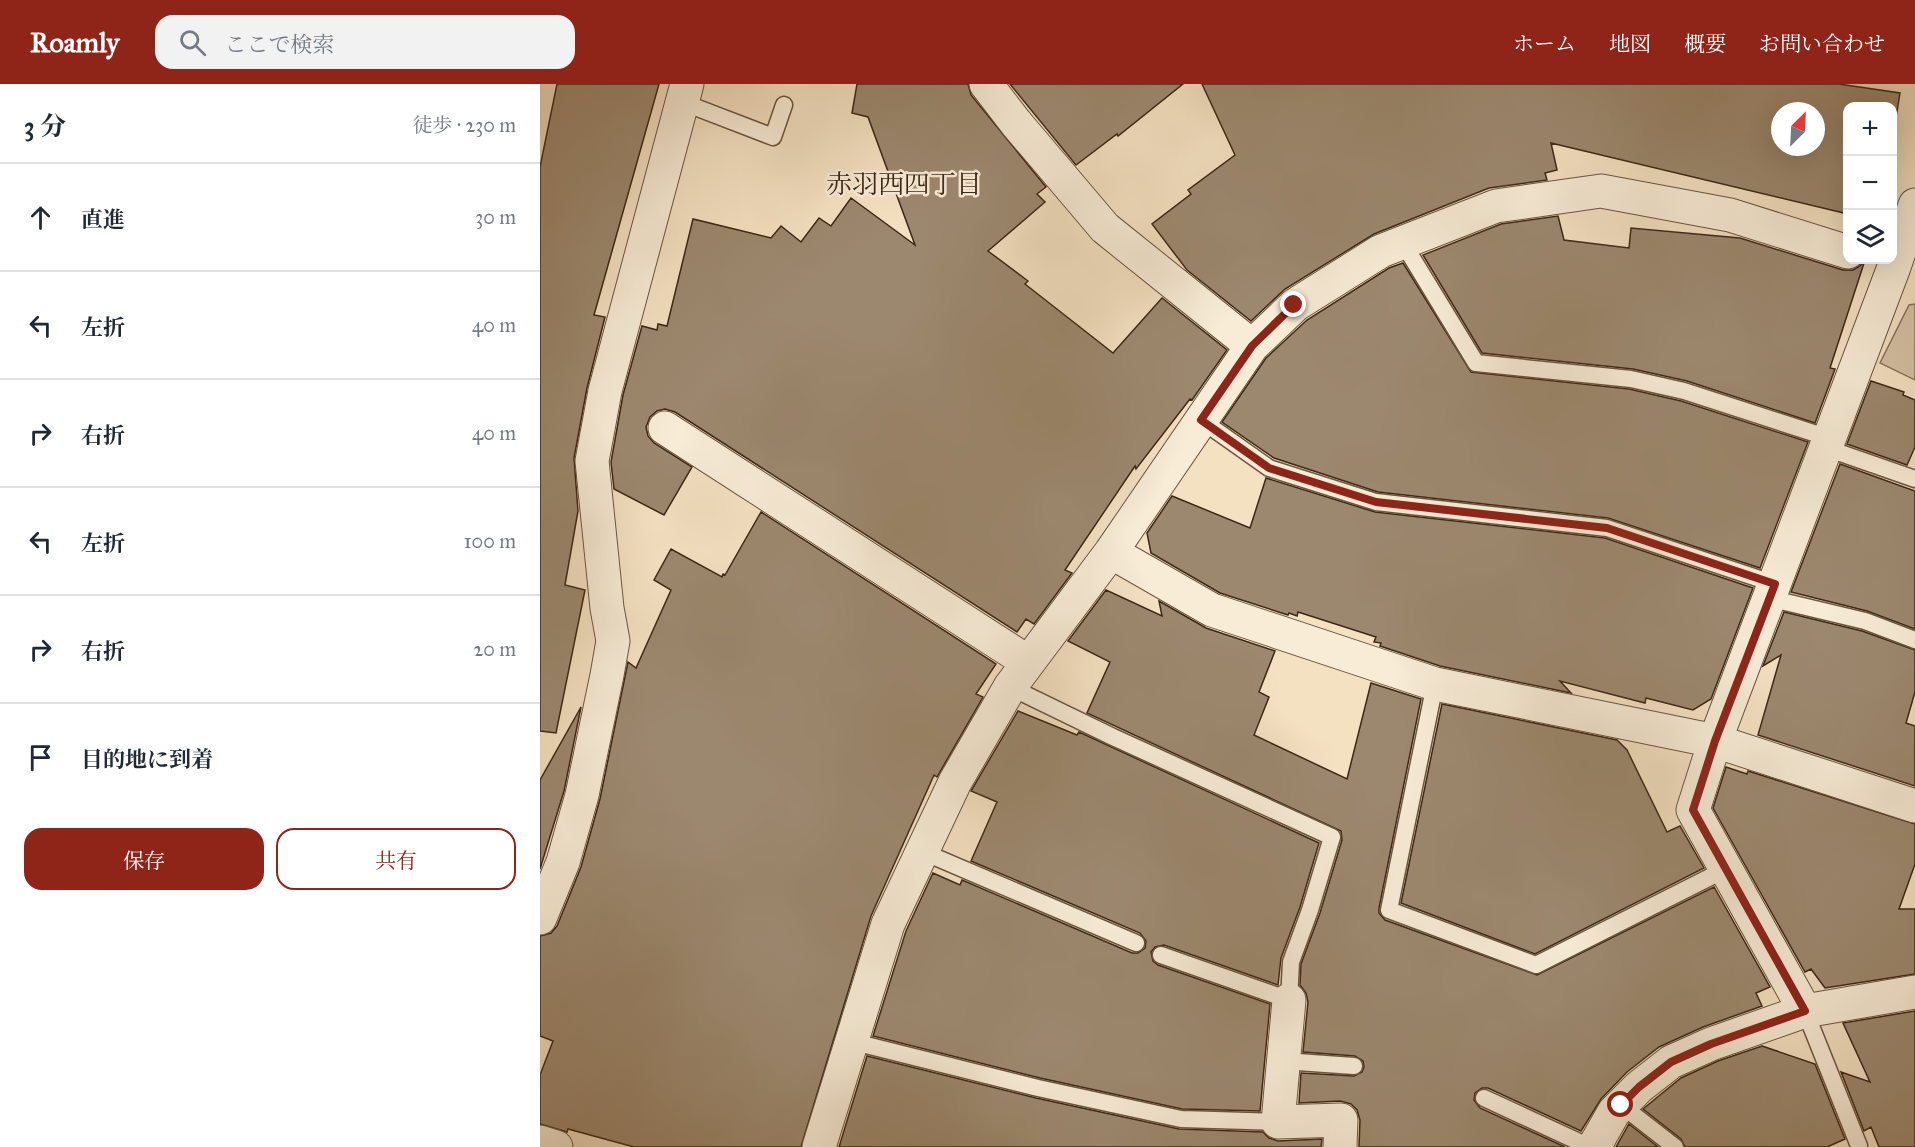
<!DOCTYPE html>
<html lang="ja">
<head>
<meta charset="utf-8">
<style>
	body { margin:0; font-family:"IM FELL Great Primer","Noto Serif JP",serif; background:#f2f2f3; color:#1f2937 }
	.controls { position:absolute; right:18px; top:18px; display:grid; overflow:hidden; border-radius:12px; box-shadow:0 6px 24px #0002 }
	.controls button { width:54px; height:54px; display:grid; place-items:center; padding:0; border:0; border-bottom:2px solid #e0e1e3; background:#fff; color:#1f2937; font:30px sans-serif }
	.compass { position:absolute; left:1231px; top:18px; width:54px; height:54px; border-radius:50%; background:#fff; box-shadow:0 6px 24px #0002; rotate:24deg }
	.stop { position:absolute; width:18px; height:18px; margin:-14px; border:4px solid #8f2418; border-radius:50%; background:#fff }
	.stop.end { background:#8f2418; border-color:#fff; box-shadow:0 2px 6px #0008 }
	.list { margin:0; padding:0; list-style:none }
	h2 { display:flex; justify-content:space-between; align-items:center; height:78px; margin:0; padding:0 24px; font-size:26px }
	h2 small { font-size:20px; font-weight:400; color:#747a83 }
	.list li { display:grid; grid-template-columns:39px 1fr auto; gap:18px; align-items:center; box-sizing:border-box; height:108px; padding:0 24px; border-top:2px solid #e0e1e3 }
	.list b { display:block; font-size:22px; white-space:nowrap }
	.list em { font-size:20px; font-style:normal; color:#747a83 }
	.actions { display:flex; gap:12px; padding:18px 24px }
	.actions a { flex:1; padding:14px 0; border:2px solid #8f2418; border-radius:18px; text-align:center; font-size:21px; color:#8f2418 }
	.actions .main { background:#8f2418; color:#fff }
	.icon { flex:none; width:33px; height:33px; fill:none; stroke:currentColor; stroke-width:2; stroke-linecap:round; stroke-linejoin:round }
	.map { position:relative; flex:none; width:1375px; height:1063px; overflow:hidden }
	header { display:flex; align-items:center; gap:36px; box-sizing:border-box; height:84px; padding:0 30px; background:#8f2418; color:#fff }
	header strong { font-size:28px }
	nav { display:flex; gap:33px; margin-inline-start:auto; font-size:21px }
	.search { width:420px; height:54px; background:#f2f2f3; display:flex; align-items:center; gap:15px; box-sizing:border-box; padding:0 21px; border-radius:18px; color:#747a83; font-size:22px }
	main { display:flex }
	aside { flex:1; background:#fff }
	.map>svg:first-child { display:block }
	.green { fill:#d5c1a5; stroke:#89745e; stroke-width:1.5 }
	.building { fill:#9c886f; stroke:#3d2716; stroke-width:1.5; fill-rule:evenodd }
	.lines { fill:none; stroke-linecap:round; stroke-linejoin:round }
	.lane-casing { stroke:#6b5641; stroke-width:19 }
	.street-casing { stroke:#6b5641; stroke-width:35 }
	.lane { stroke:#f8ecd7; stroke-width:16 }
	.street { stroke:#f8ecd7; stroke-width:33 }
	.route { stroke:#8f2418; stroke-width:8 }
	.labels { text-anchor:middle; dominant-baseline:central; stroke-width:5; stroke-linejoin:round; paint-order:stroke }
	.neighbourhood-label { font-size:26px; fill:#3d2716; stroke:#f8ecd7 }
</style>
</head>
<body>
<header>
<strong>Roamly</strong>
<div class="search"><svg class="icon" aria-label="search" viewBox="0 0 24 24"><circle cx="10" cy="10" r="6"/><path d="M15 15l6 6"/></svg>ここで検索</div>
<nav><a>ホーム</a><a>地図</a><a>概要</a><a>お問い合わせ</a></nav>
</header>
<main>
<aside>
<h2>3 分<small>徒歩 · 230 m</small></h2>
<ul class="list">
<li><svg class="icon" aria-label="ahead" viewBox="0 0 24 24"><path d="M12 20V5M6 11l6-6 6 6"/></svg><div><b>直進</b></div><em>30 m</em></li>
<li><svg class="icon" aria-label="left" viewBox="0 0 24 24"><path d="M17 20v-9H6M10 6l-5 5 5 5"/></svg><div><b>左折</b></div><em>40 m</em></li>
<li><svg class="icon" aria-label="right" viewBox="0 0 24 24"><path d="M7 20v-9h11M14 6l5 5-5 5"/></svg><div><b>右折</b></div><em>40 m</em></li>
<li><svg class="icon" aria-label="left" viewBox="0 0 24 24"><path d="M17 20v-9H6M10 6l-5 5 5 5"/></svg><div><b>左折</b></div><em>100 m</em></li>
<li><svg class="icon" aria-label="right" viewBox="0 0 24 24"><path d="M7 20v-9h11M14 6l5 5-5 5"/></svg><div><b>右折</b></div><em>20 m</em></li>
<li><svg class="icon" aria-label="arrive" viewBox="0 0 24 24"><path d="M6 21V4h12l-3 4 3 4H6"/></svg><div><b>目的地に到着</b></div></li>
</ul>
<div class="actions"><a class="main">保存</a><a>共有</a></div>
</aside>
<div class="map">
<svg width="1375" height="1063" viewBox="0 0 1375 1063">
	<rect width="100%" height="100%" fill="#f4e1c2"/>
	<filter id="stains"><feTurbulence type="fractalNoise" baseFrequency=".00333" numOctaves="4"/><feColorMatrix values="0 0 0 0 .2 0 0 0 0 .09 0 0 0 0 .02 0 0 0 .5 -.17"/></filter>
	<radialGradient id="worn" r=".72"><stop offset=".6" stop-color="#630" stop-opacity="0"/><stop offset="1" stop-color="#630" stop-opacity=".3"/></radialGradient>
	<path class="green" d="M 1375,220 L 1375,296 L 1340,279 L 1369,221 Z"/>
	<path class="building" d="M 17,0 L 119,0 L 54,231 L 65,233 L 47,304 L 34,374 L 38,427 L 25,501 L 45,506 L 16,649 L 0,647 L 0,83 Z
		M 317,0 L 428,0 L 431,11 L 506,103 L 497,110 L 505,118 L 448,167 L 488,197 L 485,200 L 573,269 L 622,214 L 687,266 L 652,316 L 650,315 L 596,385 L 595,382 L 525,486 L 532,489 L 494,540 L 486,535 L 477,548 L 135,328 L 125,325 L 117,327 L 110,333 L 106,343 L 108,352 L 114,359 L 152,383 L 124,431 L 74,405 L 71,378 L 83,311 L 102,242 L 117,246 L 118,240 L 127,242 L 153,135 L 231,154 L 241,142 L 261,158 L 279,134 L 291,142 L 311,114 L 375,161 L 328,33 L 312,29 Z
		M 470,0 L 643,0 L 578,52 L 577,50 L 536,81 Z
		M 662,0 L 1299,0 L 1360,9 L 1353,52 L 1353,22 L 1308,22 L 1308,130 L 1011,59 L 1017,86 L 1005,89 L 1007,96 L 949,104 L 834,150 L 745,205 L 711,237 L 647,186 L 612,140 L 651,110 L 648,106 L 695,71 ZM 1240,27 L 1276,27 L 1276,63 L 1240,63 Z
		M 1018,132 L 1024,156 L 1089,164 L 1091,144 L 1200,154 L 1303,186 L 1313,186 L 1320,182 L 1325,176 L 1290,284 L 1295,285 L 1275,339 L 1147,297 L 1093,285 L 942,269 L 883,171 L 961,140 Z
		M 863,179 L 931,288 L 1089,305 L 1141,317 L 1268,358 L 1220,484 L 1068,434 L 838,408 L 734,374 L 682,338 L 726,274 L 767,236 L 849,184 Z
		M 1331,297 L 1364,308 L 1363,311 L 1375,316 L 1375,363 L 1367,381 L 1307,360 Z
		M 1300,380 L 1375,407 L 1375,545 L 1327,527 L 1251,508 Z
		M 726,394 L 835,428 L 1065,454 L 1213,504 L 1171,615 L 1153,626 L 1106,614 L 1105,619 L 1020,597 L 1031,609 L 900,582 L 840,562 L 841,559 L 834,558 L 836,553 L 758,528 L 757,532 L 749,529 L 748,531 L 680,509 L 611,469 L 607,449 L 632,412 L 710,444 Z
		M 221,428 L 456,580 L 436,610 L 443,613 L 397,693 L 394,691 L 331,832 L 261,1063 L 94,1063 L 28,1045 L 27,1048 L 0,1040 L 0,991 L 13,957 L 0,952 L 0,852 L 11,849 L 17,842 L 41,783 L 60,715 L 88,578 L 96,584 L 131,506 L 114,496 L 131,465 L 182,493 L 183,490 L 185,491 Z
		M 566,506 L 622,532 L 619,517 L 666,544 L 735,567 L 719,608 L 729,613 L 714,651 L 807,695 L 831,599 L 881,615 L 839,824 L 839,829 L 845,836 L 997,891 L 1174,803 L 1230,903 L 1216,909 L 1222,922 L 1163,943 L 1119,963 L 1087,988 L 1061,1015 L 1041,1047 L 948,1004 L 942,1004 L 935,1009 L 934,1016 L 940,1024 L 1025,1063 L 819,1063 L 820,1036 L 817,1026 L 811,1020 L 800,1017 L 759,1019 L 761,989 L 814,992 L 822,988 L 824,983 L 823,977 L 815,972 L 763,968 L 768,918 L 766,909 L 760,901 L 761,880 L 780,829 L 802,756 L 801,747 L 547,629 L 570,578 L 528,557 Z
		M 1244,528 L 1322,547 L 1375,566 L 1375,608 L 1366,639 L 1375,642 L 1375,702 L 1218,651 L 1241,571 L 1223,582 Z
		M 902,620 L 1077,656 L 1087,666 L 1127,748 L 1140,742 L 1164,784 L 995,870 L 861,819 Z
		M 41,623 L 24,707 L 0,785 L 0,696 Z
		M 478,627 L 537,651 L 539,648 L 779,759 L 760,823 L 741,874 L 738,901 L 624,861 L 615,863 L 611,868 L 613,877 L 618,881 L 730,920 L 720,1027 L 642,1025 L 500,994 L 333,952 L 366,847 L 393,789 L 420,801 L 422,796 L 592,869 L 598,869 L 605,864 L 606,857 L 600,849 L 431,777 L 457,718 L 431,707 Z
		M 1186,683 L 1207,690 L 1208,687 L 1375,740 L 1375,780 L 1359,825 L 1375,825 L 1375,890 L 1285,904 L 1271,885 L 1265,888 L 1173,724 Z
		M 1375,927 L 1375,1063 L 1339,1063 L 1331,1043 L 1324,1047 L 1301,988 L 1330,998 L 1303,939 Z
		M 1222,962 L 1275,980 L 1305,1055 L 1287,1063 L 1145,1063 L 1141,1055 L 1103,1025 L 1141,994 L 1178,977 Z
		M 327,972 L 496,1014 L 639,1045 L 723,1048 L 729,1054 L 738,1057 L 782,1055 L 781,1063 L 299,1063 Z
		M 1089,1040 L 1118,1063 L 1076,1063 Z"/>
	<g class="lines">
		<g class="lane-casing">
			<path id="lane" d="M 142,18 L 233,53 L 244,21
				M 863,159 L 936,279 L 1091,295 L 1144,307 L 1289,354
				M 661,336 L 729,384 L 836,418 L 1067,444 L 1235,500
				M 1286,364 L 1375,395
				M 1229,514 L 1325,537 L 1375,556
				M 895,600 L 849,826 L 996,881 L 1186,785
				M 470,603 L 573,653 L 792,753 L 770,826 L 751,878 L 749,916 L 621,871
				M 381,767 L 596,859
				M 1265,927 L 1319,1062
				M 310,957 L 498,1004 L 641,1035 L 738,1038
				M 743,977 L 814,982
				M 944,1014 L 1050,1063
				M 1081,1021 L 1135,1063"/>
		</g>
		<g class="street-casing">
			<path id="street" d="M 446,0 L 476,39 L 565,144 L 712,262
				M 125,344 L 488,578
				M 571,468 L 672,526 L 895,600 L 1175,657 L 1375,722
				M 0,834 L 23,778 L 42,711 L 67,591 L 73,557 L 67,524 L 52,377 L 65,307 L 147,0
				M 749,916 L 738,1038 L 801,1036 L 800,1063
				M 1265,927 L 1153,726 L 1175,657 L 1354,183 L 1375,121
				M 0,1058 L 16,1063
				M 279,1063 L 348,840 L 415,698 L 470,603 L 571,468 L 712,262 L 755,221 L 841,167 L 956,122 L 1061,107 L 1190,131 L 1308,168
				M 1054,1063 L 1074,1028 L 1099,1003 L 1131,978 L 1171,960 L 1265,927 L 1375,908"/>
		</g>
		<use href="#lane" class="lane"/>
		<use href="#street" class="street"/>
	</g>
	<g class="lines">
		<path class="route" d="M 754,221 L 712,262 L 661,336 L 729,384 L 836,418 L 1067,444 L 1235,500 L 1175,657 L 1153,726 L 1265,927 L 1171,960 L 1131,978 L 1099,1003 L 1081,1021"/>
	</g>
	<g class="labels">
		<g class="neighbourhood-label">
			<text x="364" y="100">赤羽西四丁目</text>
		</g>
	</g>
	<rect width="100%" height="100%" filter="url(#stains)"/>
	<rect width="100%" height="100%" fill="url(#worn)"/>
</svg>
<div class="controls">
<button>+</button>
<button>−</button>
<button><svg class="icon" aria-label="layers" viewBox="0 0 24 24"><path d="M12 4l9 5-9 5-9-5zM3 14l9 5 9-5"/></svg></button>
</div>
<svg class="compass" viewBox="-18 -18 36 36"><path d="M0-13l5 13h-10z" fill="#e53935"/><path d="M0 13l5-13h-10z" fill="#747a83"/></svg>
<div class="stop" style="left:1081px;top:1021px"></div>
<div class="stop end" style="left:754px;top:221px"></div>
</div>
</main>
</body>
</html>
